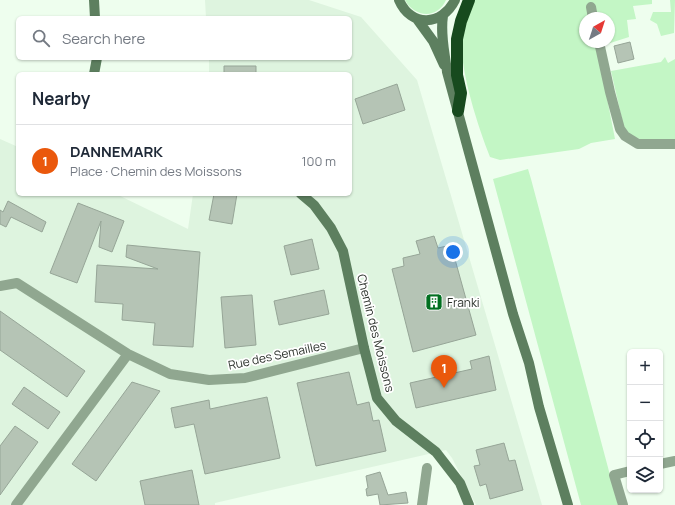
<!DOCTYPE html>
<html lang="en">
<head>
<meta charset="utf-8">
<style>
	body { margin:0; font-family:Manrope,sans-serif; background:#f6f6f7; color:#1f2937 }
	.controls { position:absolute; right:12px; bottom:12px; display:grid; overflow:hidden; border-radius:6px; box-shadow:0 1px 3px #0004 }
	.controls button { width:36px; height:36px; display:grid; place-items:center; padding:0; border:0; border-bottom:1px solid #e0e1e3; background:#fff; color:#1f2937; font:20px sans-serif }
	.compass { position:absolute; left:579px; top:12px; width:36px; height:36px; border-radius:50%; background:#fff; box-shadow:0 1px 3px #0004; rotate:39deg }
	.you { position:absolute; left:453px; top:252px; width:14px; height:14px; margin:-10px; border:3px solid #fff; border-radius:50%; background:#1a73e8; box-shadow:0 0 0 6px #1a73e833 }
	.badge { display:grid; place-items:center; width:26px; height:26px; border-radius:50%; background:#ea580c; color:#fff; font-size:13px; font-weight:700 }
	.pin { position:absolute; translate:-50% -33px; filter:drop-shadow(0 1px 2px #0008) }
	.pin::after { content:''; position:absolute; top:21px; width:14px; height:12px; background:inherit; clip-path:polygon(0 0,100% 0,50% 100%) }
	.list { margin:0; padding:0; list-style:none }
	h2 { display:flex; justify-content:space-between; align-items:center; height:52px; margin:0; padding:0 16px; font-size:17px }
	h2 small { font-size:13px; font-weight:400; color:#747a83 }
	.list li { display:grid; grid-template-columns:26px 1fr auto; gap:12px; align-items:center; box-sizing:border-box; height:72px; padding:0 16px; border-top:1px solid #e0e1e3 }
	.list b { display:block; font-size:15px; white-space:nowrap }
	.list p { margin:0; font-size:13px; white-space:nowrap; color:#747a83 }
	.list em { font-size:13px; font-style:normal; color:#747a83 }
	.icon { flex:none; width:22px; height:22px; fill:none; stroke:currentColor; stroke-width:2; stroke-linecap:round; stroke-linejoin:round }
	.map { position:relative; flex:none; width:675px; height:505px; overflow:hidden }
	.search { position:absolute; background:#fff; box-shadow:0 1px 3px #0004; left:16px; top:16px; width:336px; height:44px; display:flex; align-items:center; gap:10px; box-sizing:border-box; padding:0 14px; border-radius:6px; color:#747a83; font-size:15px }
	.panel { position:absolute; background:#fff; box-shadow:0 1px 3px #0004; left:16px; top:72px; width:336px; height:124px; border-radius:6px }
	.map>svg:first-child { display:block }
	.built { fill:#def4df }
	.green { fill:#c3f6c5 }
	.building { fill:#b5c4b5; stroke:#96a597 }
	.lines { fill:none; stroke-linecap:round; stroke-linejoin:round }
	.street { stroke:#90a790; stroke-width:10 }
	.secondary { stroke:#5d7f5f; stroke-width:10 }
	.highway { stroke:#174a1e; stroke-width:12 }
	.labels { text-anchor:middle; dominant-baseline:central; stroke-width:3.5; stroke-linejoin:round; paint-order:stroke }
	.poi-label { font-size:12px; fill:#2e342e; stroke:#fff; text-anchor:start }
	.street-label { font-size:12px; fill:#2e342e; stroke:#fff }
</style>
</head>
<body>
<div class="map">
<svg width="675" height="505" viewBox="0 0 675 505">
	<rect width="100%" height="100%" fill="#eefeee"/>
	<path class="built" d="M 205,0 L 309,0 L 361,17 L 417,80 L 542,505 L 476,505 L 452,458 L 446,450 L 215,503 L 215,505 L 0,505 L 0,139 L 18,147 L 18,194 L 116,194 L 188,229 L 193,194 L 350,194 L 350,74 L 209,74 L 209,58 L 350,58 L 350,18 L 206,18 Z"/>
	<path class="green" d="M 405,0 L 446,0 C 437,20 414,17 405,0 Z
		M 474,0 L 652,0 L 652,4 L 633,6 L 636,19 L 627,20 L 629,37 L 604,45 L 604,42 L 609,42 L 609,18 L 585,18 L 585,42 L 596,42 L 615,139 L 591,143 L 579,149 L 500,160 L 490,157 C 477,124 457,63 462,28 C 464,19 470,9 474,0 Z
		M 670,0 L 675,0 L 674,33 L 661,36 L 657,24 L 650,20 L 653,12 L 671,12 Z
		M 665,57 L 668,63 L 675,59 L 675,141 C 657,140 636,145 624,128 L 611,71 L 661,62 Z
		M 528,169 L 531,179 L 618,505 L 581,505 L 493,179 Z"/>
	<path class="building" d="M 630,42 L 634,59 L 618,63 L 614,46 Z
		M 224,66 L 256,66 L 256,74 L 224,74 Z
		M 397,84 L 405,110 L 363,124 L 355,99 Z
		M 214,194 L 237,194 L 232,224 L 209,220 Z
		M 8,201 L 46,222 L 42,232 L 11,217 L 6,227 L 0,224 L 0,210 L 3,212 Z
		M 78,203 L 124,221 L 112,252 L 99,247 L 101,221 L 77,283 L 50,273 Z
		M 434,236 L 438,248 L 451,245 L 476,335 L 413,352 L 392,269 L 404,266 L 403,258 L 420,254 L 416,241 Z
		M 312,239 L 319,269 L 291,275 L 284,246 Z
		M 127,245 L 200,252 L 193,347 L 153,345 L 155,323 L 122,320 L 123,304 L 95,302 L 97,265 L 158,269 L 126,257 Z
		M 324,290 L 329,314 L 279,325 L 274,301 Z
		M 252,295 L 256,345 L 225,348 L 221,297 Z
		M 0,311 L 85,371 L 67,397 L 0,350 Z
		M 489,356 L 496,390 L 416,408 L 410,383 L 472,369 L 470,361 Z
		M 349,372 L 357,405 L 369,402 L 373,421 L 379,420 L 386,451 L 316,466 L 297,383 Z
		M 132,382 L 160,391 L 96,481 L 72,464 Z
		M 24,387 L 60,412 L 48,429 L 12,404 Z
		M 267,397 L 280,458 L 205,474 L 194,424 L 175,428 L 171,408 L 209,400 L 210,409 Z
		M 15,426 L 38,442 L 0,495 L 0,446 Z
		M 504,443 L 509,461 L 515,460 L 523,490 L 490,499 L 486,484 L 480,486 L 474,466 L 480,465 L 476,450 Z
		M 192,470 L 199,505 L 145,505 L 140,481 Z
		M 380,472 L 388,495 L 406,492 L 408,503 L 380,505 L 378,494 L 367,496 L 366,489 L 368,488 L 366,476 Z"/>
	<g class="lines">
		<path class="street" d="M 591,7 L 593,18
			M 599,42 L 610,92 L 620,129 L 625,136 L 638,144 L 675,144
			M 0,286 L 17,283 L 128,354 L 170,374 L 209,380 L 245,378 L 364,348
			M 660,464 L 675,461
			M 16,505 L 128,354
			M 422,505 L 427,468
			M 623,505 L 614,475 L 630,471"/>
		<path class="secondary" d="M 94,0 L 95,18
			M 399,0 C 411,28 442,26 455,0
			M 443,16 C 440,35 445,53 447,72 L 513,314 L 529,363 L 539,407 L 568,505
			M 417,19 L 433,41 L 444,65
			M 94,74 L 97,58
			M 301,194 L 314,205 L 331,228 L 343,251 L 364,348 L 377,398 L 396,421 L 436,452 L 460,483 L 469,505"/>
		<path class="highway" d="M 458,111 L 461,93 L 457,75 L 457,39 L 461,21 L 469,0"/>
	</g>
	<defs>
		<g id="building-square" transform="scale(0.9)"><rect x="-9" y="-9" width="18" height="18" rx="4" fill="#016f20" stroke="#fff"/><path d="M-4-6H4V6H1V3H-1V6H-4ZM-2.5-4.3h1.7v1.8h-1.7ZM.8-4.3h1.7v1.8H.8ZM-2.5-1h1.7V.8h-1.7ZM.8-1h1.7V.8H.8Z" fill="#fff"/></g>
	</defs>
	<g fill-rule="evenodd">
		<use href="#building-square" x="434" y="302"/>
	</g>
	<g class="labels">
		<g class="poi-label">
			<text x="447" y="302">Franki</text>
		</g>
		<g class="street-label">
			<text transform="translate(376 333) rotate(76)">Chemin des Moissons</text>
			<text transform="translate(277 355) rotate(-12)">Rue des Semailles</text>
		</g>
	</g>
</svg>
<div class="controls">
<button>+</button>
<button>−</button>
<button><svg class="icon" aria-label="locate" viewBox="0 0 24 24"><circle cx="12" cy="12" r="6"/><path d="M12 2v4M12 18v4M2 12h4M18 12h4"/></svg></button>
<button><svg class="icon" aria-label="layers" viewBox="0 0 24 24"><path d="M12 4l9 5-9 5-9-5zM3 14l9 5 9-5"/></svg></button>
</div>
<svg class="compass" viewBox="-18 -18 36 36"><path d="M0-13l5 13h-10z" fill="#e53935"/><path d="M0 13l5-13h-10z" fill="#747a83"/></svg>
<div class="you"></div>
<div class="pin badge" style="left:444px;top:388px">1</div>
<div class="search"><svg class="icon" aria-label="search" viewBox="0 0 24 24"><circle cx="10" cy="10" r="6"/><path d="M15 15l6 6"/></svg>Search here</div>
<section class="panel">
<h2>Nearby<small></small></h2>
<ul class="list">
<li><span class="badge">1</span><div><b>DANNEMARK</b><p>Place · Chemin des Moissons</p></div><em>100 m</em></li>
</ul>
</section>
</div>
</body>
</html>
